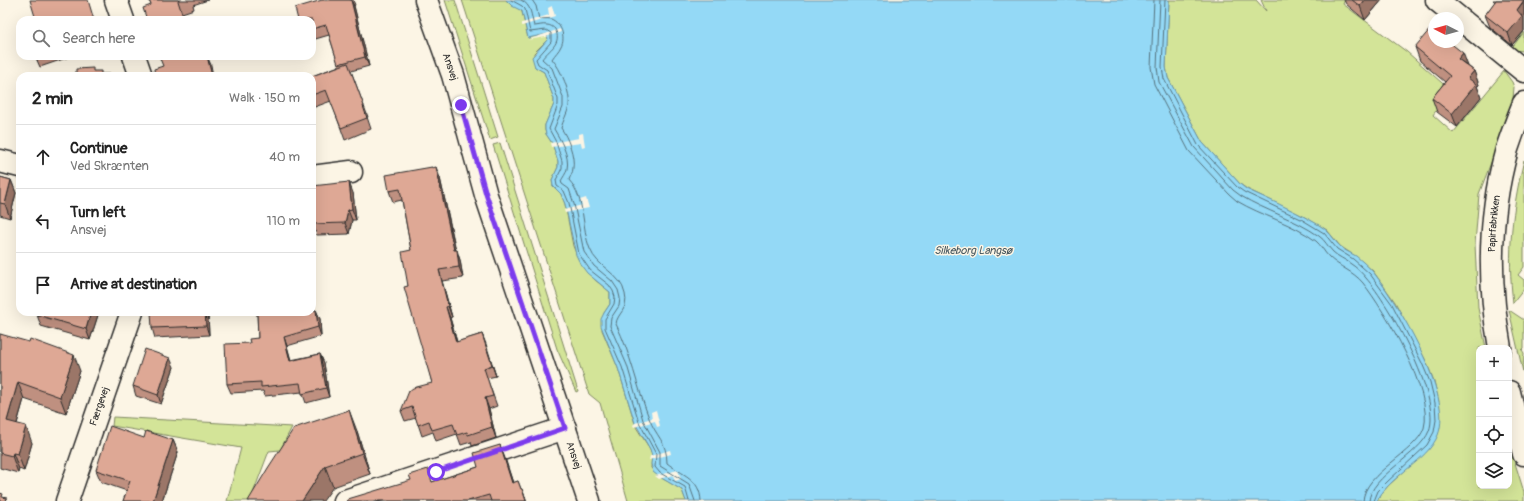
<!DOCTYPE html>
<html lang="en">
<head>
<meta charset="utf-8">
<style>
	body { margin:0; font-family:Pangolin,sans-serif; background:#f6f6f6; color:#222 }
	.controls { position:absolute; right:12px; bottom:12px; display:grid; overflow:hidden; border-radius:8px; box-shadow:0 4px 16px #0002 }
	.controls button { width:36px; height:36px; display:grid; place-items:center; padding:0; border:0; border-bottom:1px solid #e0e0e0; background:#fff; color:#222; font:20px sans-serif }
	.compass { position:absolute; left:1428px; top:12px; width:36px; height:36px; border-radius:50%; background:#fff; box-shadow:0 4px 16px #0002; rotate:276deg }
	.stop { position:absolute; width:12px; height:12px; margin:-9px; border:3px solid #7c3aed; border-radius:50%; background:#fff }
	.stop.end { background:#7c3aed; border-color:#fff; box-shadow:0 1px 4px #0008 }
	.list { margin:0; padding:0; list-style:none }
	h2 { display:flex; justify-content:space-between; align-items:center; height:52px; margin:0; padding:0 16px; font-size:17px }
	h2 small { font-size:13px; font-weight:400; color:#767676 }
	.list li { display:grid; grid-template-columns:26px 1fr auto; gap:12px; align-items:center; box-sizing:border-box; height:64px; padding:0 16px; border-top:1px solid #e0e0e0 }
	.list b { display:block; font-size:15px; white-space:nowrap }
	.list p { margin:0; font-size:13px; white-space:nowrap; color:#767676 }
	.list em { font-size:13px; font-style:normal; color:#767676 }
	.icon { flex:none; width:22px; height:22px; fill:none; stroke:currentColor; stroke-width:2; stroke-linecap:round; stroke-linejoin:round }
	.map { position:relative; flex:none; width:1524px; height:501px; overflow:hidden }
	.search { position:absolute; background:#fff; box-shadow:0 4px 16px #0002; left:16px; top:16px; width:300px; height:44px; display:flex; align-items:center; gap:10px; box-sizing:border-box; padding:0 14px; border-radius:12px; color:#767676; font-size:15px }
	.panel { position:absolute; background:#fff; box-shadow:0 4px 16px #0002; left:16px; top:72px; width:300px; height:244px; border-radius:12px }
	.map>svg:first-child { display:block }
	.green { fill:#d3e498; stroke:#7f8862 }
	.water { fill:#94d9f6; stroke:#6a93a5 }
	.pier { fill:#fcf5e5 }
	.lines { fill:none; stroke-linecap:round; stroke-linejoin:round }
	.shore { stroke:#55717c; stroke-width:1 }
	.minor-casing { stroke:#2b2b2b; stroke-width:25 }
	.minor { stroke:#fcf5e5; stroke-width:22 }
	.wall { fill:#bf9080; stroke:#2b2b2b }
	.shaded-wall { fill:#9b7668; stroke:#2b2b2b }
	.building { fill:#dea895; stroke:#2b2b2b }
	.route { stroke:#7c3aed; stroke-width:5 }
	.labels { text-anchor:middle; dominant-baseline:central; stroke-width:3; stroke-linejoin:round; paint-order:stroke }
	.street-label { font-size:10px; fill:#2b2b2b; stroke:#fcf5e5 }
	.water-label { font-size:11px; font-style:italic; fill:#45565e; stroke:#fcf5e5 }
</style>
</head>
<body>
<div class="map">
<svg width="1524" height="501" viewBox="0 0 1524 501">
	<rect width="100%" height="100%" fill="#fcf5e5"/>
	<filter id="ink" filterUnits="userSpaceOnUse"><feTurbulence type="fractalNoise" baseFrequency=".025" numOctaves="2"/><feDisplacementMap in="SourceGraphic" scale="8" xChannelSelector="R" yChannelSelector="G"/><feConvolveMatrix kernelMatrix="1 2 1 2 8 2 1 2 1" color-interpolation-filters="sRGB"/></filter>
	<g filter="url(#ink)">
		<path class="green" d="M 445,0 L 455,0 L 498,137 L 490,140 Z
			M 462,0 L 506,0 C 510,6 518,6 522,12 L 528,38 L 547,33 L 548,39 L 534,53 L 535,67 L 544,72 L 554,99 L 554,104 L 545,125 L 545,130 L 546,134 L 552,143 L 558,161 L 558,167 L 552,180 L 553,186 L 561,194 L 565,204 L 573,246 L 581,265 L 595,280 L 610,292 L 610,304 L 604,313 L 602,330 L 618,368 L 636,427 L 650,449 L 652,456 L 651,468 L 658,476 L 682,490 L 686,501 L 628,501 L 600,403 L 589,394 Z
			M 1169,0 L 1256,0 L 1266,11 L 1261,0 L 1345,0 L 1343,4 L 1407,52 L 1450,90 L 1433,115 L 1453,133 L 1504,71 L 1512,82 L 1514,87 L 1513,99 L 1511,110 L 1479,194 L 1475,244 L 1478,308 L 1486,348 L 1479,348 L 1479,486 L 1509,486 L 1509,444 L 1524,492 L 1524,501 L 1377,501 L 1381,494 L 1389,485 L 1430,448 L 1440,420 L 1439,403 L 1434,381 L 1426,361 L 1395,302 L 1373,271 L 1355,256 L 1340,246 L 1327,230 L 1303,216 L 1247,189 L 1240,184 L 1202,142 L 1168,78 L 1166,67 Z
			M 1524,32 L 1524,51 L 1510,50 Z
			M 500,143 L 578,391 L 576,392 L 557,349 L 493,145 Z
			M 1524,160 L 1524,267 L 1518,275 L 1524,280 L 1524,289 L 1513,303 C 1507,253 1512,209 1524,160 Z
			M 1509,310 L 1524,320 L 1524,348 L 1522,350 L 1524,353 L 1523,372 Z
			M 113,417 L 292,427 L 280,450 L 269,451 L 250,501 L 227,501 L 241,448 L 112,426 Z"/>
		<path class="water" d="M 506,0 L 1169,0 L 1166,67 L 1168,78 L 1202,142 L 1240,184 L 1246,189 C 1268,199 1291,209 1312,221 C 1317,224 1323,227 1327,231 C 1332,235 1335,242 1341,247 C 1345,251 1351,253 1356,256 C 1362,261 1369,267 1374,273 C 1398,304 1454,395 1438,435 C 1427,462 1391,474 1377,501 L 686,501 L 682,490 L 658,476 L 653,472 L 651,464 L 652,456 L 650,449 L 635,423 L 618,368 L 601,326 L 601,319 L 604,313 L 610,304 L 610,292 L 587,273 L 581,265 L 576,255 L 565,204 L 561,194 L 553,186 L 552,180 L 558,167 L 558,161 L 552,143 L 546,134 L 545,130 L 545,125 L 554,104 L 554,99 L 544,72 L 535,67 L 532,57 L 548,39 L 547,34 L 528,38 L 522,11 L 512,6 Z"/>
		<path class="pier" d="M 552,6 L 555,16 L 522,26 L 522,23 L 549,15 L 548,8 Z
			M 560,29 L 561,32 L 546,37 L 527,40 Z
			M 583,133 L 585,146 L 582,147 L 581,143 L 551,147 L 550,143 L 579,138 L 579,134 Z
			M 586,198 L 589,208 L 565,213 L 564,210 L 582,205 L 580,200 Z
			M 656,410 L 660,426 L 657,427 L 655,421 L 634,427 L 633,425 L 635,423 L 652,418 L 651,412 Z
			M 670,450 L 671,454 L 649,460 L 650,456 Z
			M 678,470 L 681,479 L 675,481 L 673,475 L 659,479 L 655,476 Z"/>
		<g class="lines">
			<path class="shore" d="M 511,0 L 522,6 L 525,9 L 530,32 L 546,30 L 551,33 L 551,42 L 536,59 L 538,64 L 547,70 L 558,99 L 558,105 L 549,129 L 556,142 L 562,161 L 562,168 L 556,180 L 557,186 L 564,191 L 569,203 L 579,254 L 590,270 L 609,285 L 613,291 L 615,297 L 614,304 L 605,319 L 605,328 L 622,367 L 639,422 L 656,454 L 655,467 L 660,473 L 685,487 L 689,501
				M 521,0 C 532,5 531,16 534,26 C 538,26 542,24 547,25 C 550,25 553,27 555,29 C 563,44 548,50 542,59 L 552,68 L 563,97 L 563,107 L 554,129 C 560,139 570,156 567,169 C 566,174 563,177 561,181 L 562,184 L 569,189 L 574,204 L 584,252 L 594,266 L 612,281 L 618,290 L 620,298 L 619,306 L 611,318 L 610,326 L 627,365 L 643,420 L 660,452 L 660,466 L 689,484 L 695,501
				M 532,0 L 536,6 L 539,19 C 543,19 547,18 551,19 C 561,23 566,37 561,46 C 559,51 555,54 552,59 C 561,69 571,93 569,106 C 567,114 563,121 561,128 C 568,138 575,156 573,168 C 573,173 570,176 569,180 C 586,199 581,227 590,249 C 597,268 621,273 625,294 C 629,310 617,313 616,324 C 631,354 637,387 649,418 C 656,437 667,441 667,463 C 682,475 700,478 701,501
				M 1154,0 L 1151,67 L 1154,84 L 1189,151 L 1229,194 L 1237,201 C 1262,216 1292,223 1316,241 C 1321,245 1324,252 1329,257 C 1339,267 1353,271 1363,283 C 1385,311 1434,393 1424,428 C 1416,453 1364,472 1363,501
				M 1160,0 L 1157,67 L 1159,82 L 1194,147 L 1233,190 L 1241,196 C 1266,211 1295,219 1319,236 C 1325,240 1328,247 1333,252 C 1338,257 1345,259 1351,264 C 1356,267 1362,273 1366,278 C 1389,304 1442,397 1429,431 C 1420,455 1370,476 1369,501
				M 1165,0 L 1162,67 L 1164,79 L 1198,145 L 1237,187 L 1244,192 L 1301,219 L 1324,233 L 1337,249 L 1353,259 L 1370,274 L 1392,304 L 1422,363 L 1430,382 L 1435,403 L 1436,420 L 1434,432 L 1427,445 L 1387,482 L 1378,491 L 1374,501"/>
			<g class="minor-casing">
				<g id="minor">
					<path d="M 116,0 L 123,20"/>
					<path id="s1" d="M 426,0 L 453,75 L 486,195 L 589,501"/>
					<path d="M 1437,0 L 1524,71"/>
					<path d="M 134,56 L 141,76"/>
					<path d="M 0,161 L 20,166"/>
					<path d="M 312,177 L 351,172"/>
					<path id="s2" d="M 1500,348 C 1488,282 1489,213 1507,149 C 1512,134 1518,118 1524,103"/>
					<path d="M 1509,392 L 1524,454"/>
					<path id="s3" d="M 67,501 L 132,312"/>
					<path d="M 345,501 L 565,428"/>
				</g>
			</g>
			<use href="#minor" class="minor"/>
		</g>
		<path class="wall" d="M 149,0 L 208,0 L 193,5 L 194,9 L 182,13 L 151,5 Z
			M 322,0 L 353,0 L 355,5 L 354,6 L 369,66 L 351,71 L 368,117 L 367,117 L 371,129 L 345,140 L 331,101 L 312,108 L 312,76 L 339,66 L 329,35 L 312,40 L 312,20 Z
			M 1344,0 L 1382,0 L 1365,20 L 1346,4 Z
			M 1493,0 L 1524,0 L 1524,31 L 1512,45 L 1490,27 L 1485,15 L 1495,2 Z
			M 1415,47 L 1468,66 L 1474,71 L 1479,85 L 1477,86 L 1481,97 L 1457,127 L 1437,112 L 1432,98 L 1445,82 L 1420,61 Z
			M 37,56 L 72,56 L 40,67 L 36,58 Z
			M 432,168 L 440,178 L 456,250 L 460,260 L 463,278 L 442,281 L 452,317 L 450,318 L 457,342 L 482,334 L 496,376 L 487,378 L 497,406 L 489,409 L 496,438 L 472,446 L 471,442 L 461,445 L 457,434 L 436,441 L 433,432 L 422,436 L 416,418 L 405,421 L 401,411 L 432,383 L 408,286 L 411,250 L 402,200 L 393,202 L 389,191 Z
			M 0,177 L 11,180 L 16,193 L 10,218 L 0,215 Z
			M 312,186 L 353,193 L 356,220 L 352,220 L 349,234 L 317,235 L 313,226 L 312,226 Z
			M 316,310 L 320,319 L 321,336 L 287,346 L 291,360 L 320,354 L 324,363 L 329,397 L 306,403 L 302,392 L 265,396 L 263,391 L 231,393 L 227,384 L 250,343 L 258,338 L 257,312 L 293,312 L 293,314 Z
			M 99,312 L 90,340 L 41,326 L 37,315 Z
			M 208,314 L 209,335 L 155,338 L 152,328 Z
			M 0,334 L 80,371 L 66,413 L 24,399 L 17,424 L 32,443 L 24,471 L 19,469 L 18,473 L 0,468 Z
			M 174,367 L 161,404 L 136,396 L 133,386 Z
			M 357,431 L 370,474 L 333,487 L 268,468 Z
			M 144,438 L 173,440 L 178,452 L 162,501 L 123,501 L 127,491 L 101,482 L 96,470 Z
			M 500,445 L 513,483 L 518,481 L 521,489 L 522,489 L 527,501 L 347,501 L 432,482 L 478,467 Z"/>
		<path class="shaded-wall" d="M 351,0 L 354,6 L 369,66 L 365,57 Z
			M 1365,0 L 1382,0 L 1365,20 L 1360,6 Z
			M 1524,1 L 1524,31 L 1512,45 L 1508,33 L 1517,10 Z
			M 1463,53 L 1468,66 L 1458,59 Z
			M 207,56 L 211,65 L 213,76 L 212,76 Z
			M 1474,71 L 1479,85 L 1477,86 L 1481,97 L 1457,127 L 1452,114 L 1468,78 Z
			M 436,167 L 440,178 L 458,261 L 454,250 Z
			M 11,180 L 16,193 L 10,218 L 5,204 Z
			M 349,182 L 353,193 L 356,220 L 352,209 Z
			M 348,210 L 352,220 L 349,234 L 345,223 Z
			M 457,250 L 460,260 L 463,278 L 459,267 Z
			M 439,270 L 442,281 L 452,317 L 448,306 Z
			M 446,307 L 450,318 L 460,352 L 456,342 Z
			M 316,310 L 320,319 L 321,336 L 318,327 Z
			M 91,312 L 99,312 L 90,340 L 86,329 Z
			M 205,312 L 207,312 L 208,314 L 209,335 L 206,326 Z
			M 482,334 L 486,344 L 496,376 L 492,365 Z
			M 284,337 L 287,346 L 293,370 L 290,361 Z
			M 320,354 L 324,363 L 329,397 L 326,388 Z
			M 74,355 L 80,371 L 66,413 L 60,397 Z
			M 170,358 L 174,367 L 161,404 L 158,395 Z
			M 18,382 L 24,399 L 13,437 L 7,421 Z
			M 485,398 L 489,409 L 496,438 L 492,427 Z
			M 349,410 L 357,431 L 370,474 L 362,453 Z
			M 26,426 L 32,443 L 24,471 L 18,454 Z
			M 173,440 L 178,452 L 162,501 L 153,501 Z
			M 500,445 L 506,461 L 518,499 L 512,483 Z
			M 13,453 L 19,469 L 18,473 L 12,456 Z
			M 325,466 L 333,487 L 323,501 L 302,501 Z"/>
		<path class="building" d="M 30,0 L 88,0 L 94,20 L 36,20 Z
			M 149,0 L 179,0 L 178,1 L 184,20 L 147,20 L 143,8 L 151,5 Z
			M 322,0 L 351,0 L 365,57 L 338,64 L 326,25 L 312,29 L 312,20 L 298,20 L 295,8 Z
			M 1352,0 L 1365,0 L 1360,6 Z
			M 1496,0 L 1524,0 L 1517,10 L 1522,16 L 1508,33 L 1485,15 Z
			M 1431,28 L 1434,30 L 1434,42 L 1449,42 L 1463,53 L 1458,59 L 1474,71 L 1468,78 L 1476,84 L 1452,114 L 1432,98 L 1450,76 L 1415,47 Z
			M 37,56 L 42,56 L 36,58 Z
			M 159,56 L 207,56 L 212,76 L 155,76 L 154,69 L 163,66 Z
			M 348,63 L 364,106 L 363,106 L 367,118 L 341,128 L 326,90 L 312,95 L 312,76 Z
			M 93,68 L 93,71 L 101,71 L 101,74 L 111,74 L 111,76 L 76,76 L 76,69 Z
			M 432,167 L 432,168 L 436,167 L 454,250 L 457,250 L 459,267 L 439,270 L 448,306 L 446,307 L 456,342 L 482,334 L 492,365 L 484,368 L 493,396 L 485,398 L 492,427 L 468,435 L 467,432 L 457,435 L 453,424 L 432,430 L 429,421 L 418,425 L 412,407 L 401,411 L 409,391 L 413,388 L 432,383 L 404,287 L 408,286 L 402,252 L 411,250 L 400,189 L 389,191 L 386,175 Z
			M 0,177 L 11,180 L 5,204 L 0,203 Z
			M 349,182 L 352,209 L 348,210 L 345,223 L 313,224 L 312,216 L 312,186 Z
			M 316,310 L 318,327 L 284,337 L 290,361 L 320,354 L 326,388 L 302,394 L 300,383 L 261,387 L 261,382 L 227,384 L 225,344 L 250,343 L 249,339 L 258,338 L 257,312 L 291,312 L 291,314 L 304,312 L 312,312 L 312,311 Z
			M 38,312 L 91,312 L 86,329 L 37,315 Z
			M 151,312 L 205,312 L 206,326 L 152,328 Z
			M 0,334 L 29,342 L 30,339 L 74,355 L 60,397 L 18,382 L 7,421 L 26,426 L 18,454 L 13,453 L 12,456 L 0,453 Z
			M 145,349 L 170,358 L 158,395 L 133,386 Z
			M 349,410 L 362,453 L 325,466 L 302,501 L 248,501 L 268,468 L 294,428 Z
			M 110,426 L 144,438 L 146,431 L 173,440 L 153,501 L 123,501 L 130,481 L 96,470 Z
			M 500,445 L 512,483 L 518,481 L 521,489 L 522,489 L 526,501 L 491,501 L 489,495 L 468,501 L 347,501 L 348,499 L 411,480 L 409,475 L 428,469 L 432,482 L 478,467 L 474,453 Z
			M 0,493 L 3,494 L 2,497 L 7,498 L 6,501 L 0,501 Z"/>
	</g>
	<g class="lines" filter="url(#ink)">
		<path class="route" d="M 436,472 L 565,428 L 486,194 L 461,105"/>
	</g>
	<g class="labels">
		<g class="street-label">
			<text stroke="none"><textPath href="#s1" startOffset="71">Ansvej</textPath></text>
			<text stroke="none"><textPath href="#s2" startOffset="125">Papirfabrikken</textPath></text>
			<text stroke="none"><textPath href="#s3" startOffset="100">Færgevej</textPath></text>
			<text stroke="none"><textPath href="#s1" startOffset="479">Ansvej</textPath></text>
		</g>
		<g class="water-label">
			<text x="973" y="250">Silkeborg Langsø</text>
		</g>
	</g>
</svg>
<div class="controls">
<button>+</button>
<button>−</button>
<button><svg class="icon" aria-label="locate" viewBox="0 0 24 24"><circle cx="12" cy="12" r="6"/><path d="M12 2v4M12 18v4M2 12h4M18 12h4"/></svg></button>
<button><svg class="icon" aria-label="layers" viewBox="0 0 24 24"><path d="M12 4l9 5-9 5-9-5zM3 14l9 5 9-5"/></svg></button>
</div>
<svg class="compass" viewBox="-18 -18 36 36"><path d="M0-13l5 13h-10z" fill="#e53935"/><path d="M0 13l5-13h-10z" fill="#767676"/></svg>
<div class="stop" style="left:436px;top:472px"></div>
<div class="stop end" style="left:461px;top:105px"></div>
<div class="search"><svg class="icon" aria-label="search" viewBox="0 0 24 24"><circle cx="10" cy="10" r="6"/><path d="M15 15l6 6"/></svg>Search here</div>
<section class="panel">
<h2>2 min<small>Walk · 150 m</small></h2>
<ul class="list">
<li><svg class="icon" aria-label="ahead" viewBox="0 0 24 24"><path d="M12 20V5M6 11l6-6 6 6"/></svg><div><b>Continue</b><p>Ved Skrænten</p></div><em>40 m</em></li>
<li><svg class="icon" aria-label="left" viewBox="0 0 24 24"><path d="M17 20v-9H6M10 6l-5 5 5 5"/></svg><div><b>Turn left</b><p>Ansvej</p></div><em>110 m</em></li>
<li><svg class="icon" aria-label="arrive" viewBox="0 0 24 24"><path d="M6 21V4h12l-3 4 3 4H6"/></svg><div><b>Arrive at destination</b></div></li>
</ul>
</section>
</div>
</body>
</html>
